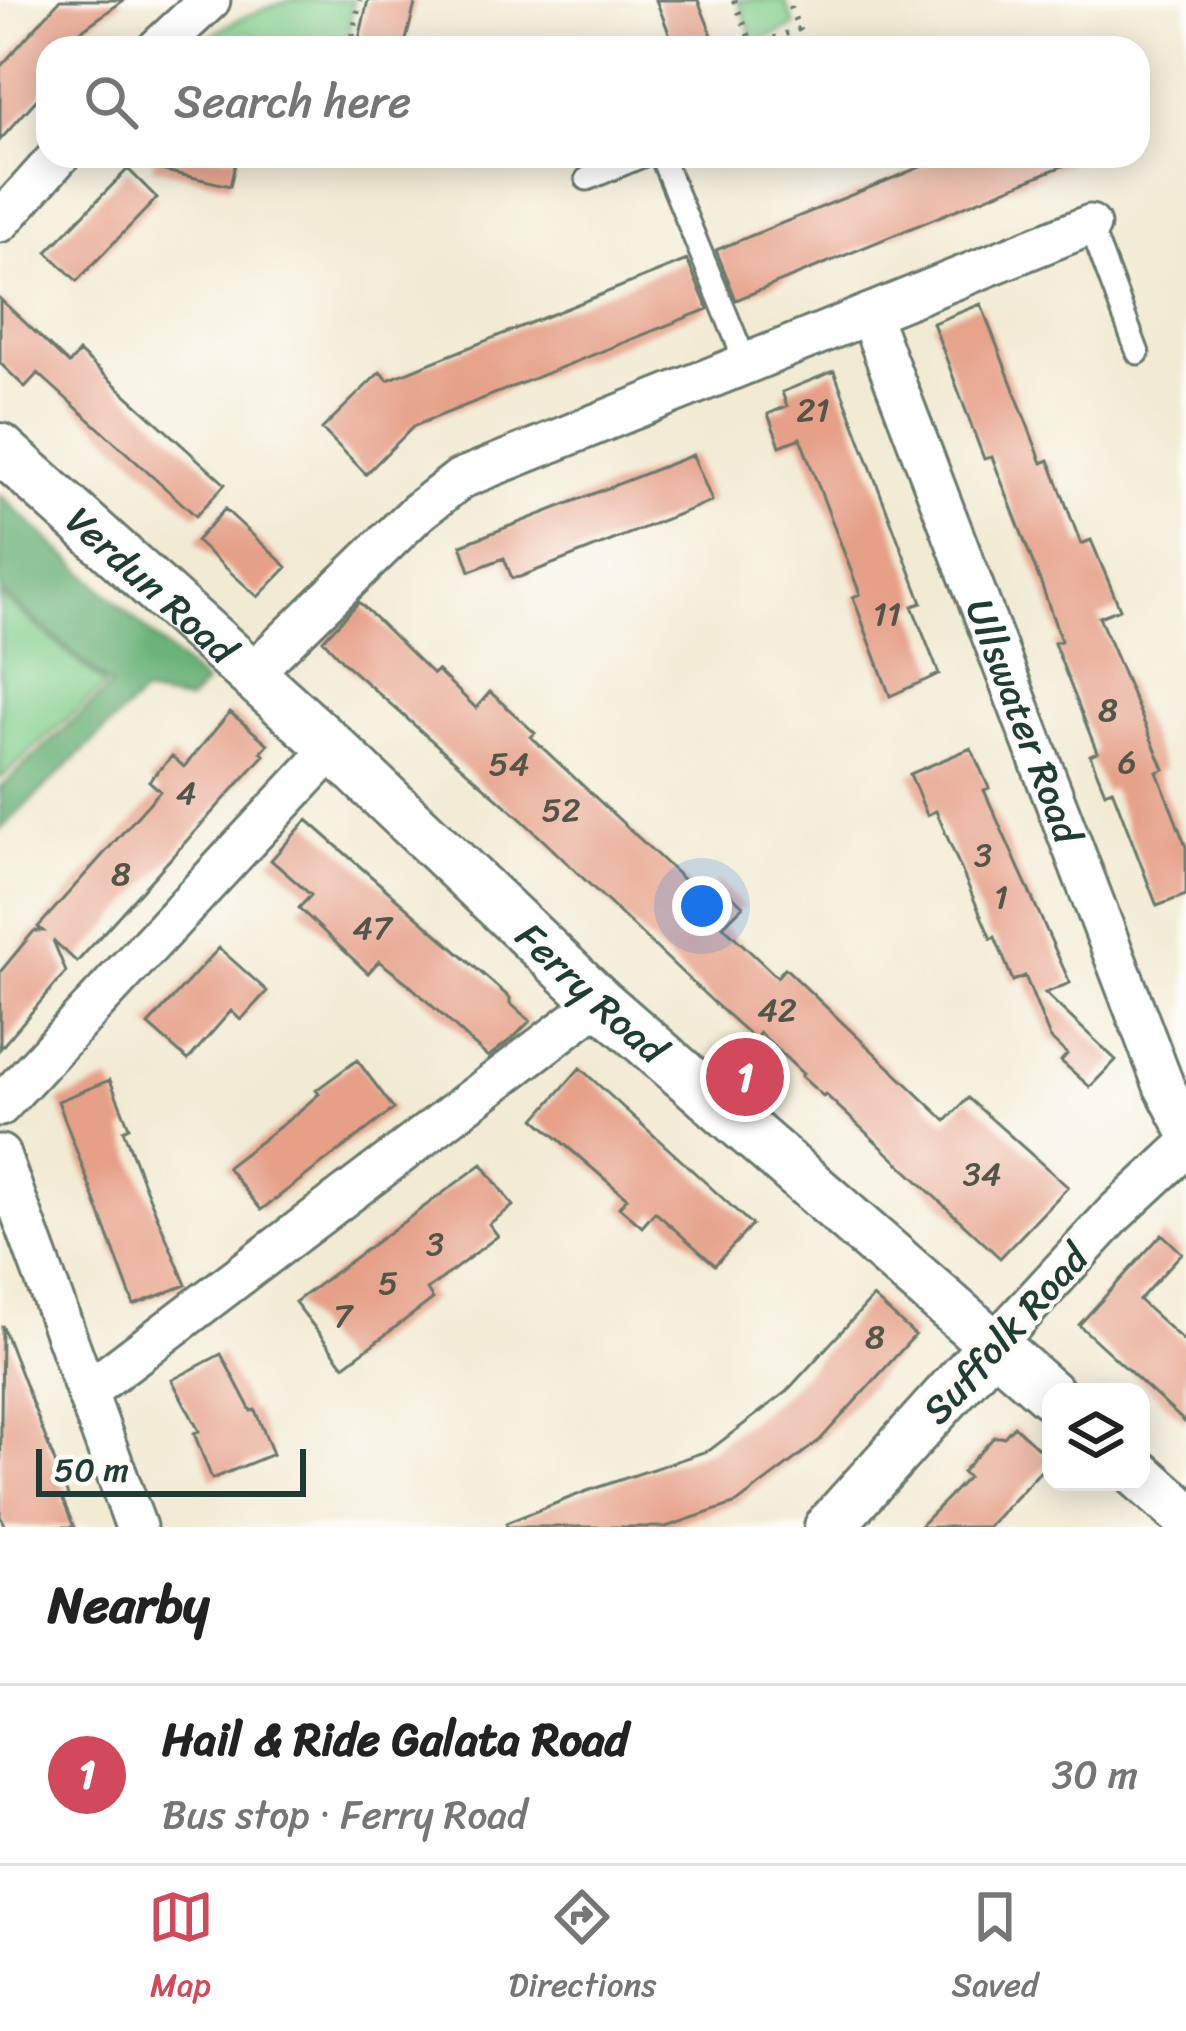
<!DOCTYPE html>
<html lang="en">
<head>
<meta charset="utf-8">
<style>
	body { margin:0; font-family:Sriracha,sans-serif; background:#f6f6f6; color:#222 }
	.controls { position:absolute; right:36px; bottom:36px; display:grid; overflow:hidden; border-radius:24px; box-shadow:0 6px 30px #0003 }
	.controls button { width:108px; height:108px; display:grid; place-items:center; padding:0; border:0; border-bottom:3px solid #e0e0e0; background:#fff; color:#222; font:60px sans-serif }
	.scale { position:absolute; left:36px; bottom:30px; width:270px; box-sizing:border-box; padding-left:12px; border:6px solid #1f3d34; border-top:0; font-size:33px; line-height:42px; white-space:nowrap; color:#1f3d34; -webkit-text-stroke:9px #fdfcf7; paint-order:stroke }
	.you { position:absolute; left:702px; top:906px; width:42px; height:42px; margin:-30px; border:9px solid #fff; border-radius:50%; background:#1a73e8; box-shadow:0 0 0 18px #1a73e833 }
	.badge { display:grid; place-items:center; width:78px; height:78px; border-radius:50%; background:#d1495b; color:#fff; font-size:39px; font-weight:700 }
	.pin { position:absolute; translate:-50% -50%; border:6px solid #fff; box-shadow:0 3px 12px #0006 }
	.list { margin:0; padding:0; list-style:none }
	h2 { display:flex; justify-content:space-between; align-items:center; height:156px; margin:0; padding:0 48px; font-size:51px }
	h2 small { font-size:39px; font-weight:400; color:#767676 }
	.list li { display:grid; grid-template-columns:78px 1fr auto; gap:36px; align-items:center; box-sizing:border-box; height:180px; padding:0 48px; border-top:3px solid #e0e0e0 }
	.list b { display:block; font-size:45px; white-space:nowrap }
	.list p { margin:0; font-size:39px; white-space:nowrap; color:#767676 }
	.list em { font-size:39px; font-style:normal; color:#767676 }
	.icon { flex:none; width:66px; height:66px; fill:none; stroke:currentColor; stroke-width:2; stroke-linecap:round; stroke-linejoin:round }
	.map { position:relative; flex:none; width:1186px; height:1527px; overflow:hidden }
	.search { position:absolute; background:#fff; box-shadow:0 6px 30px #0003; left:36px; right:36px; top:36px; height:132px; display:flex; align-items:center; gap:30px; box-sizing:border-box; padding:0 42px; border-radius:36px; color:#767676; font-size:45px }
	.sheet { height:336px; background:#fff }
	nav { display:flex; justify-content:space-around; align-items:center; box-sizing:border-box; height:168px; border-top:3px solid #e0e0e0; background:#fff; font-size:33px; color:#767676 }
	nav a { display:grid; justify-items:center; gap:6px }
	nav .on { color:#d1495b }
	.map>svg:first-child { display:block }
	.green { fill:#85d08e; stroke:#528661; stroke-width:3 }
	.forest { fill:#6cb279; stroke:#467856; stroke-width:3 }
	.building { fill:#e6a088 }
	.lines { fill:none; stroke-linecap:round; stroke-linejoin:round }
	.service-casing { stroke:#697a6c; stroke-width:27 }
	.minor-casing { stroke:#697a6c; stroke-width:45 }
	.tertiary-casing { stroke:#697a6c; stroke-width:54 }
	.path { stroke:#697a6c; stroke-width:6; stroke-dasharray:3 9; stroke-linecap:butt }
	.service { stroke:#fff; stroke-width:21 }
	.minor { stroke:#fff; stroke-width:39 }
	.tertiary { stroke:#fff; stroke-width:48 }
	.labels { text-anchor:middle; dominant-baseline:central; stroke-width:9; stroke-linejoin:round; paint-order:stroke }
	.number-label { font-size:33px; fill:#515649 }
	.street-label { font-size:39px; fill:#1f3d34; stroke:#fdfcf7 }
</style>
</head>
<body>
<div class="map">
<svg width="1186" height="1527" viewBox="0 0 1186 1527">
	<rect width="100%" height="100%" fill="#fdfcf7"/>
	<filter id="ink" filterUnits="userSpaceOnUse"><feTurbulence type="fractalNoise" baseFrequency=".00833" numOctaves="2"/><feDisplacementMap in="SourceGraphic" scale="24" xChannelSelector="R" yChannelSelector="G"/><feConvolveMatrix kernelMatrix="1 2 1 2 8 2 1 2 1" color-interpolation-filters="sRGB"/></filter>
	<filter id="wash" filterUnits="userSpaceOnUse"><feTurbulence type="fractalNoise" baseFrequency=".004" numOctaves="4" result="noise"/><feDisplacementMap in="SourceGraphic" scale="48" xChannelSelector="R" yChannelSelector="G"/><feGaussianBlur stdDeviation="2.7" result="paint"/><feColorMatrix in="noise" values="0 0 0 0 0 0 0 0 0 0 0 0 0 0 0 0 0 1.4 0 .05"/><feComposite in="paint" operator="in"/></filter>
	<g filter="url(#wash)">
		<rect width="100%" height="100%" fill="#f2ebd4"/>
		<path class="green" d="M 291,0 L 353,0 L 347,45 L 199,48 C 224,21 257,12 291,0 Z
			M 738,0 L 784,0 L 795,26 L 755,42 Z
			M 0,595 L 105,685 L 0,779 Z"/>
		<path class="forest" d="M 0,495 L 205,684 L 188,702 L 143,694 L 0,830 L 0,788 L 111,686 L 0,590 Z"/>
		<g id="blocks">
			<path class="building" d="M 60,0 L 124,0 L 57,48 L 48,48 L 48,87 L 0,140 L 0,67 Z
				M 368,0 L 416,0 L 404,48 L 357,48 Z
				M 656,0 L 698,0 L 717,48 L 675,48 Z
				M 154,156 L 237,156 L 230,186 L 152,168 Z
				M 947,156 L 1087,156 L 736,300 L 716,250 Z
				M 128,169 L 157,198 L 77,281 L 47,252 Z
				M 687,260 L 708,309 L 414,426 L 366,474 L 322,429 L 380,372 L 388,380 Z
				M 0,299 L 69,364 L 79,352 L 225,484 L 196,516 L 38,373 L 25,387 L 0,363 Z
				M 981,304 L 1042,463 L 1049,460 L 1081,544 L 1091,540 L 1120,609 L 1099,617 L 1164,769 L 1157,772 L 1186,847 L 1186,895 L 1157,906 L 1112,789 L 1105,792 L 1090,755 L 1097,752 L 1054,643 L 1061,641 L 1042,586 L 992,457 L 984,459 L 933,323 Z
				M 834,371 L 922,603 L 912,606 L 939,674 L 890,696 L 853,597 L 860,594 L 800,438 L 780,446 L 768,414 L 787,406 L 782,392 Z
				M 693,455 L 712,501 L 520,577 L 512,578 L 504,558 L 470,571 L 461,545 Z
				M 225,509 L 287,567 L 258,597 L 196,541 Z
				M 359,602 L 433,674 L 437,670 L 476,708 L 490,692 L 535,733 L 531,737 L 703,898 L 718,882 L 743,906 L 723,926 L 777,977 L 785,968 L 946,1121 L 968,1098 L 1068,1187 L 1000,1258 L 825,1094 L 823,1096 L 801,1076 L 803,1074 L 760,1033 L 755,1039 L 712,1001 L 522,820 L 345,664 L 323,640 Z
				M 230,712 L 268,744 L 261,752 L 264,755 L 77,962 L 53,940 L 66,972 L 0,1049 L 0,972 L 34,931 L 43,931 L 38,927 L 160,791 L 149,781 L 172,756 L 184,767 Z
				M 971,748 L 989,788 L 984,790 L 1070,983 L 1045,993 L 1116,1060 L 1090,1087 L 1061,1061 L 1067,1054 L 1050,1038 L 1025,976 L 1013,981 L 995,937 L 991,939 L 936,811 L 927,815 L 910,774 Z
				M 307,820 L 510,998 L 510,1003 L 530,1021 L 515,1036 L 488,1057 L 406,982 L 379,961 L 368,973 L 299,908 L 311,895 L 271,860 Z
				M 219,948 L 267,991 L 241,1020 L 231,1011 L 188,1060 L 148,1025 Z
				M 357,1060 L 394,1109 L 261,1210 L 227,1167 L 291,1118 L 319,1094 L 316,1090 Z
				M 580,1068 L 752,1225 L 715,1265 L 655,1212 L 642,1227 L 619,1207 L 627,1198 L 535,1119 Z
				M 110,1080 L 129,1127 L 123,1130 L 143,1182 L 186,1285 L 134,1305 L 58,1101 Z
				M 482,1164 L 513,1206 L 489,1224 L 498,1236 L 427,1290 L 433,1299 L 344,1366 L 295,1302 Z
				M 1162,1234 L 1182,1253 L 1139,1300 L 1186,1343 L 1186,1423 L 1079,1325 Z
				M 873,1297 L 915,1335 L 820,1440 L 737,1503 L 666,1527 L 507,1527 L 506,1523 L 587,1491 L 710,1450 L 786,1392 Z
				M 2,1325 L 68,1496 L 62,1498 L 74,1527 L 5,1527 L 0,1516 Z
				M 221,1354 L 251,1411 L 255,1410 L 273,1454 L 212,1479 L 194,1433 L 199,1431 L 172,1380 Z
				M 1014,1426 L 1051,1460 L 988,1527 L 919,1527 L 968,1477 L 962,1472 L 994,1437 L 1004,1437 Z"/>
		</g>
	</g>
	<g filter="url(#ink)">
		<use href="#blocks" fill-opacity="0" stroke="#697a6c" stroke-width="3"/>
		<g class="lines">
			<g class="service-casing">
				<path id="service" d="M 661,156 L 746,363
					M 587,179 L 642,156
					M 1090,225 L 1138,353"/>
			</g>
			<g class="minor-casing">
				<g id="minor">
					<path d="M 158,48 L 210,0"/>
					<path d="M 0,222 L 59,156"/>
					<path d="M 869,314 L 1090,225"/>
					<path id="s1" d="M 252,673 L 418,512 L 460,479 L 869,314 L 1164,1086 L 1186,1128"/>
					<path d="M 0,1106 L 333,748"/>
					<path d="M 0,1155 L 136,1527"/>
					<path d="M 994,1344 L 1115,1213 L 1186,1147"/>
					<path d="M 88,1391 L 600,1002"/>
				</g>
			</g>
			<g class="tertiary-casing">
				<g id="tertiary">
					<path id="s2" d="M 0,448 L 333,748 L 600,1002 L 1051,1395"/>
					<path d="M 1141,1476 L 1186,1516"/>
					<path d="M 829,1527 L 994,1344"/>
				</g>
			</g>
			<path class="path" d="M 734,0 L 753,46 L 799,29 L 787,0
				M 350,48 L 360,0"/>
			<use href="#service" class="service"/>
			<use href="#minor" class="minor"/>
			<use href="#tertiary" class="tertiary"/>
		</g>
	</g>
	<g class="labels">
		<g class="number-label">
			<text x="813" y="410">21</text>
			<text x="887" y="614">11</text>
			<text x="1108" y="710">8</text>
			<text x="1127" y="762">6</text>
			<text x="509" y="764">54</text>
			<text x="186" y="793">4</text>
			<text x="561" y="810">52</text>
			<text x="983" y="855">3</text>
			<text x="121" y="874">8</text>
			<text x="1001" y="897">1</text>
			<text x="372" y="928">47</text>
			<text x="777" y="1010">42</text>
			<text x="982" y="1174">34</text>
			<text x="435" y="1244">3</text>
			<text x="388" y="1283">5</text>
			<text x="343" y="1316">7</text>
			<text x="875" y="1337">8</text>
		</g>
		<g class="street-label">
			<text stroke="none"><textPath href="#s2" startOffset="204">Verdun Road</textPath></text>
			<text stroke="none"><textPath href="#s1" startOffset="1161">Ullswater Road</textPath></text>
			<text stroke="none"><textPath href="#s2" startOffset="804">Ferry Road</textPath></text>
			<text transform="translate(1005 1334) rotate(-48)">Suffolk Road</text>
		</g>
	</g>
</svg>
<div class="controls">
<button><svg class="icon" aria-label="layers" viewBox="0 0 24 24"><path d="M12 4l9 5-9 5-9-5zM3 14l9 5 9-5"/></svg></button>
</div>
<div class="scale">50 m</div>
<div class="you"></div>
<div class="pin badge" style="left:745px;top:1077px">1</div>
<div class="search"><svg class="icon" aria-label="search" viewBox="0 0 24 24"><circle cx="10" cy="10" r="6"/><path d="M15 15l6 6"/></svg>Search here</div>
</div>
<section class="sheet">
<h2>Nearby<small></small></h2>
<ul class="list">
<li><span class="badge">1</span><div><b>Hail &amp; Ride Galata Road</b><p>Bus stop · Ferry Road</p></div><em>30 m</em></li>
</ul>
</section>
<nav>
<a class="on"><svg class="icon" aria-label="map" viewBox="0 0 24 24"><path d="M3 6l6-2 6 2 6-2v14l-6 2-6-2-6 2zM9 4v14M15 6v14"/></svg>Map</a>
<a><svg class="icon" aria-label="directions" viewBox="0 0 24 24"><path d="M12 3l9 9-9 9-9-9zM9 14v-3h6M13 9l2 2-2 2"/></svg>Directions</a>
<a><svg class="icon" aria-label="saved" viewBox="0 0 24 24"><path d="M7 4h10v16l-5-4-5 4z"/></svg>Saved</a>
</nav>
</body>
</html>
